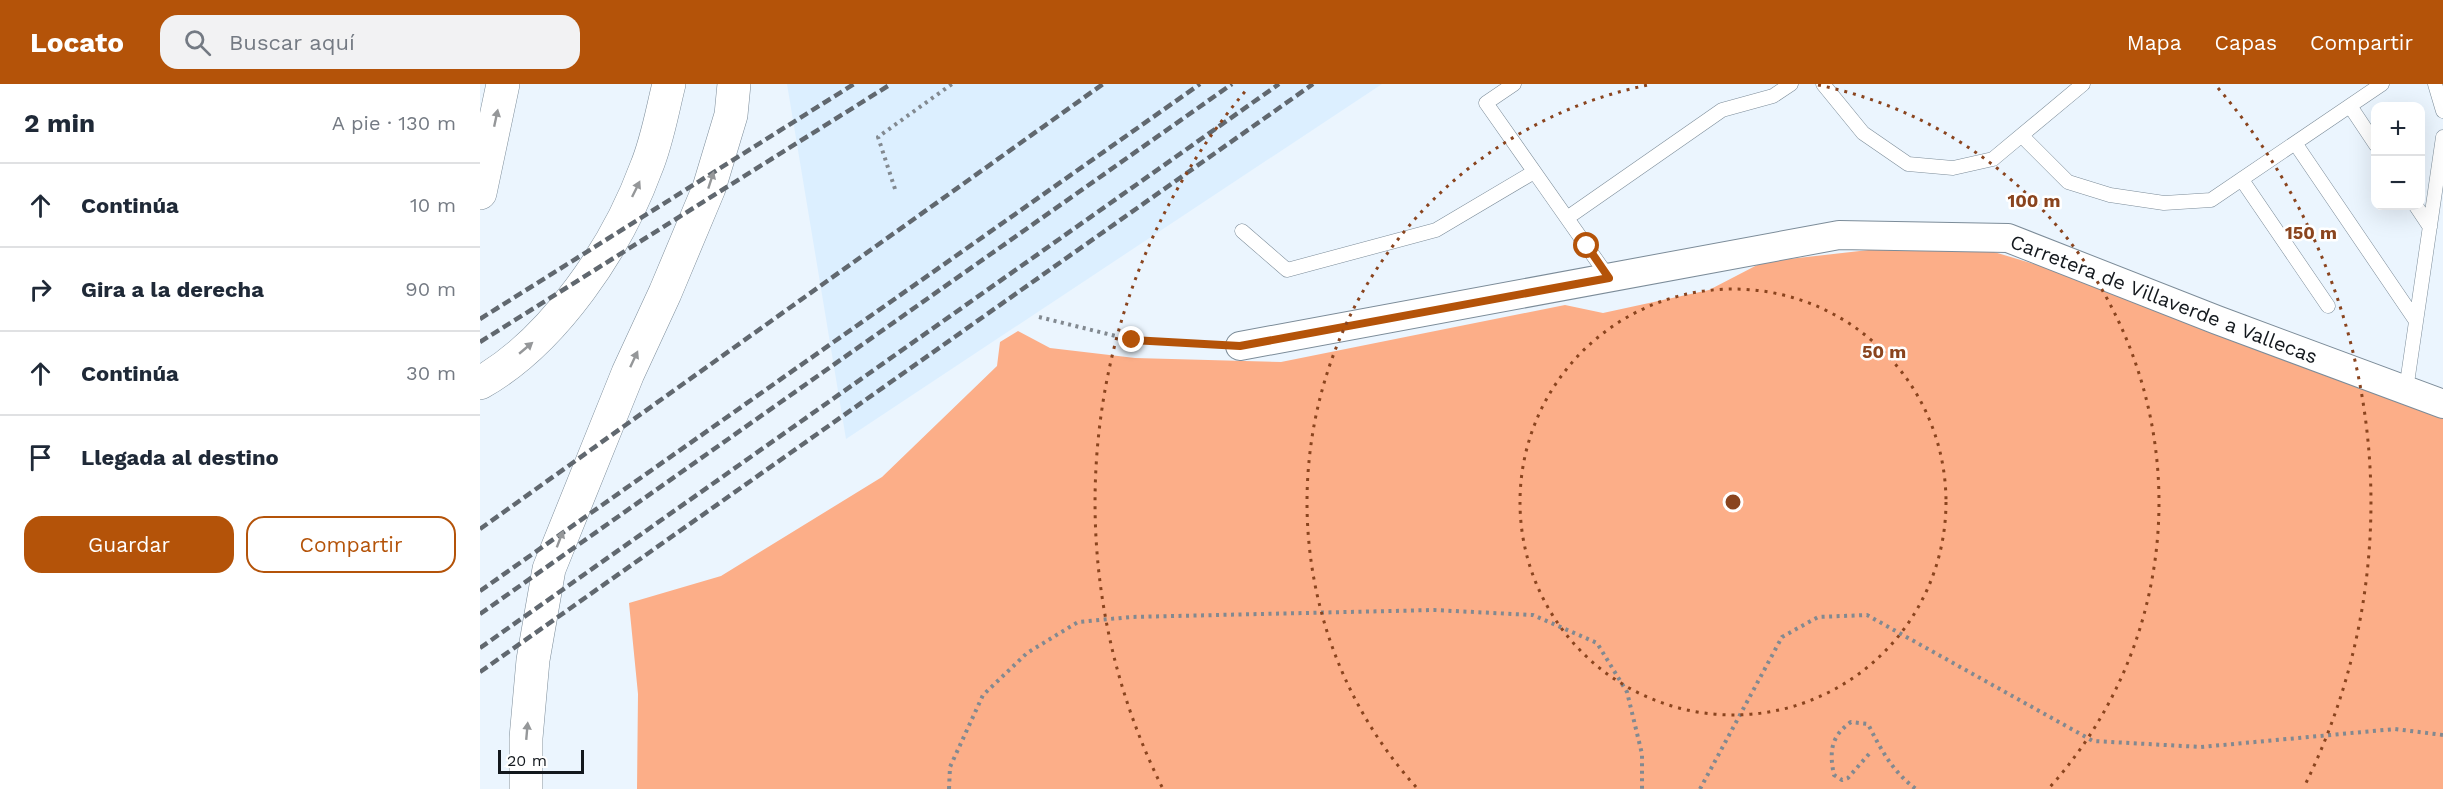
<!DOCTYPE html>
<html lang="es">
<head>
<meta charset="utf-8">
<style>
	body { margin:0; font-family:"Work Sans",sans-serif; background:#f2f2f3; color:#1f2937 }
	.controls { position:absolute; right:18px; top:18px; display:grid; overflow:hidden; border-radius:12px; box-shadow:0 6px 24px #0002 }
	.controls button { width:54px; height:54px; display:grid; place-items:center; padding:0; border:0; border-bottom:2px solid #e0e1e3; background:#fff; color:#1f2937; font:30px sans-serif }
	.scale { position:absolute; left:18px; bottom:15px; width:86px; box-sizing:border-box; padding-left:6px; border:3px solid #13181d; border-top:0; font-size:16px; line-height:21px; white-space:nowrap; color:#13181d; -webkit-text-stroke:4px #fff; paint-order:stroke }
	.stop { position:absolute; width:18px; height:18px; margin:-14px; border:4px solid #b45309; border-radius:50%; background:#fff }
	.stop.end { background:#b45309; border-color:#fff; box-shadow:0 2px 6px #0008 }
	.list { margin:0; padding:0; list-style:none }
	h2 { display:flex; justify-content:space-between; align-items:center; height:78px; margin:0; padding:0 24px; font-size:26px }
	h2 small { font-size:20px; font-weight:400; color:#747a83 }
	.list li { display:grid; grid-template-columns:39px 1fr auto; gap:18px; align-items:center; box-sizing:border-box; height:84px; padding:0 24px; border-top:2px solid #e0e1e3 }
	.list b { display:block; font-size:22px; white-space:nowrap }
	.list em { font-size:20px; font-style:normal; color:#747a83 }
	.actions { display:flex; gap:12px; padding:18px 24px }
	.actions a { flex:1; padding:14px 0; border:2px solid #b45309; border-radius:18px; text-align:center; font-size:21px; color:#b45309 }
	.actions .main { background:#b45309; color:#fff }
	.icon { flex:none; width:33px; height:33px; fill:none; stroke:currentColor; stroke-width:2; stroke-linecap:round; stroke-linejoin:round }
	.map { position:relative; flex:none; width:1963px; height:705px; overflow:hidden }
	header { display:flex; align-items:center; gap:36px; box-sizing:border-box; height:84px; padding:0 30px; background:#b45309; color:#fff }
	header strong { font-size:28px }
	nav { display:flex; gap:33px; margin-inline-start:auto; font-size:21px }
	.search { width:420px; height:54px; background:#f2f2f3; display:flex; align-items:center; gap:15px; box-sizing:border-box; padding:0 21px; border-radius:18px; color:#747a83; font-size:22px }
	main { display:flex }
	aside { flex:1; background:#fff }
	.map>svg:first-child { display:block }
	.built { fill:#dcefff }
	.green { fill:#fcae88 }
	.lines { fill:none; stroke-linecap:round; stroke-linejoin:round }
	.service-casing { stroke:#7c8c99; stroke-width:15 }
	.minor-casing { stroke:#7c8c99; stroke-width:30 }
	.motorway-casing { stroke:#7c8c99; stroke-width:34 }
	.path { stroke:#828990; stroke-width:4; stroke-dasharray:3 4.5; stroke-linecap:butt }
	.service { stroke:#fff; stroke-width:14 }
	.minor { stroke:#fff; stroke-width:28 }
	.motorway { stroke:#fff; stroke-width:33 }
	.rail { stroke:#61686f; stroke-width:4.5; stroke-dasharray:9 4.5; stroke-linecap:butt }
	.oneway { fill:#959799 }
	.route { stroke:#b45309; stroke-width:8 }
	.ring { fill:none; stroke:#8a441e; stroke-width:3; stroke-dasharray:3 6 }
	.labels { text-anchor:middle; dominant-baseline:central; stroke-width:5; stroke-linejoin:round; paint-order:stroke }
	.street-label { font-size:20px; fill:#13181d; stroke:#fff }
	.centre { fill:#8a441e; stroke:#fff; stroke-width:3 }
	.ring-label { font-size:18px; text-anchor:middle; font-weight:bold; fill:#8a441e; stroke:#fff; stroke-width:5; stroke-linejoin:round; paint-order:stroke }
</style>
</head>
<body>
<header>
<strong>Locato</strong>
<div class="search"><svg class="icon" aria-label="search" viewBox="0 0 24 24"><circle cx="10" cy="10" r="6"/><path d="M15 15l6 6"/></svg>Buscar aquí</div>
<nav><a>Mapa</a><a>Capas</a><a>Compartir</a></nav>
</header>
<main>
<aside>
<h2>2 min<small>A pie · 130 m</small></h2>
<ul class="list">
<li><svg class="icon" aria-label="ahead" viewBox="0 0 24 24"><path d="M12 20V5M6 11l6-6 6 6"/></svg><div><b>Continúa</b></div><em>10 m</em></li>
<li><svg class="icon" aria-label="right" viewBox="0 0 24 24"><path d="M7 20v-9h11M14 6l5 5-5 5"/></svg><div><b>Gira a la derecha</b></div><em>90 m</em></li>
<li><svg class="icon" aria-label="ahead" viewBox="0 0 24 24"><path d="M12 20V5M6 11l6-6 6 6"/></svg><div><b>Continúa</b></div><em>30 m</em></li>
<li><svg class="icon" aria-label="arrive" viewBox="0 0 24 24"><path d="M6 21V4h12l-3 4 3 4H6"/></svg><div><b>Llegada al destino</b></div></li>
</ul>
<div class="actions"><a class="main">Guardar</a><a>Compartir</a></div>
</aside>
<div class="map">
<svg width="1963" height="705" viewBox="0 0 1963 705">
	<rect width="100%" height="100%" fill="#ebf5fe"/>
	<path class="built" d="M 307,0 L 902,0 L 366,355 Z"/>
	<path class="green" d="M 1415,163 L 1514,168 L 1601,194 L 1963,329 L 1963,705 L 157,705 L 158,610 L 149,519 L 241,492 L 402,393 L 517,282 L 520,258 L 538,247 L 570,264 L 655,274 L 801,278 L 1085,221 L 1123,229 L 1229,206 L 1283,178 Z"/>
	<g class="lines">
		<g class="service-casing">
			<path id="service" d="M 1034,0 L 1006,19 L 1129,194
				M 1343,0 L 1383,49 L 1428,80 L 1473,84 L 1513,75 L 1603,0
				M 1955,0 L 1963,27
				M 1870,22 L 1896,61
				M 1542,52 L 1588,98 L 1630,111 L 1684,119 L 1731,116 L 1902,0
				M 1815,59 L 1936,237
				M 1762,96 L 1848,222
				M 1936,122 L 1950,143
				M 1087,134 L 1242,26 L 1293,12 L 1311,0
				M 762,147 L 807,186 L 956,146 L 1054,88
				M 1926,306 L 1963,53"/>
		</g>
		<g class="minor-casing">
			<path id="minor" d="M 760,262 L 1359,151 L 1528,154 L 1737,236 L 1963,320"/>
		</g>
		<g class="motorway-casing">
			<path id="motorway" d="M 0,109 L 23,0
				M 0,299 C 74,257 137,163 166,84 C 177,58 182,28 189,0
				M 46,705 L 46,654 L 53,576 L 69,485 L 148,289 L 185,209 L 229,104 L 251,31 L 254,0"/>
		</g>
		<path class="path" d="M 415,105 L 398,53 L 472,0
			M 559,233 L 652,256 L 732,261
			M 1389,670 L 1368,694 L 1362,696 L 1354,691 C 1349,667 1351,652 1371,638 L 1388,640 C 1401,666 1413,688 1436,705
			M 469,705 L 470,683 L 503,611 L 547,569 L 598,538 L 651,533 L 954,526 L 1053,531 L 1117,559 L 1147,608 L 1162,670 L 1162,705
			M 1220,705 L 1302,553 L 1338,533 L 1387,531 L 1613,657 L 1721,663 L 1915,645 L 1963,651"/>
		<use href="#service" class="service"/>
		<use href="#minor" class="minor"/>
		<use href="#motorway" class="motorway"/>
		<path class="rail" d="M 0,235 L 374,0
			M 0,258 L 411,0
			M 0,445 L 623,0
			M 0,507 L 720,0
			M 0,530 L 752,0
			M 0,564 L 799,0
			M 0,588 L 833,0"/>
	</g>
	<defs><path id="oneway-solid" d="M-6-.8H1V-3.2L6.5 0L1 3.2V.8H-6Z" transform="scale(1.5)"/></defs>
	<g class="oneway">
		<use href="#oneway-solid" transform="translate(16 34) rotate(-78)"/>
		<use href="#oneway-solid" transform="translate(231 96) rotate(-72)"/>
		<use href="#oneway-solid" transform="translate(156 105) rotate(-64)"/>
		<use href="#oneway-solid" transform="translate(46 264) rotate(-40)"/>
		<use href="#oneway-solid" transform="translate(154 275) rotate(-65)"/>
		<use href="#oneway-solid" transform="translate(80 455) rotate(-69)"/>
		<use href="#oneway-solid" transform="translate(47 647) rotate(-85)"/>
	</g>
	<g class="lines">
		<path class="route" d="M 652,256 L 760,262 L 1129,194 L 1107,162"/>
	</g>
	<g class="ring">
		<circle cx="1253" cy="418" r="213"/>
		<path d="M936 703A426 426 0 0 1 1168 1M1338 1A426 426 0 0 1 1570 703"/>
		<path d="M682 703A638 638 0 0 1 768 4M1738 4A638 638 0 0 1 1824 703"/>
	</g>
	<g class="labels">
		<g class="street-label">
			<text transform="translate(1684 215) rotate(21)">Carretera de Villaverde a Vallecas</text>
		</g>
	</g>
	<circle cx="1253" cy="418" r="9" class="centre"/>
	<g class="ring-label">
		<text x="1554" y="123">100 m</text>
		<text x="1831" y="155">150 m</text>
		<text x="1404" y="274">50 m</text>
	</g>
</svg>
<div class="controls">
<button>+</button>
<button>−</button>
</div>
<div class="scale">20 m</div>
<div class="stop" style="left:1107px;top:162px"></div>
<div class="stop end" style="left:652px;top:256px"></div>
</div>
</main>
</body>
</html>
